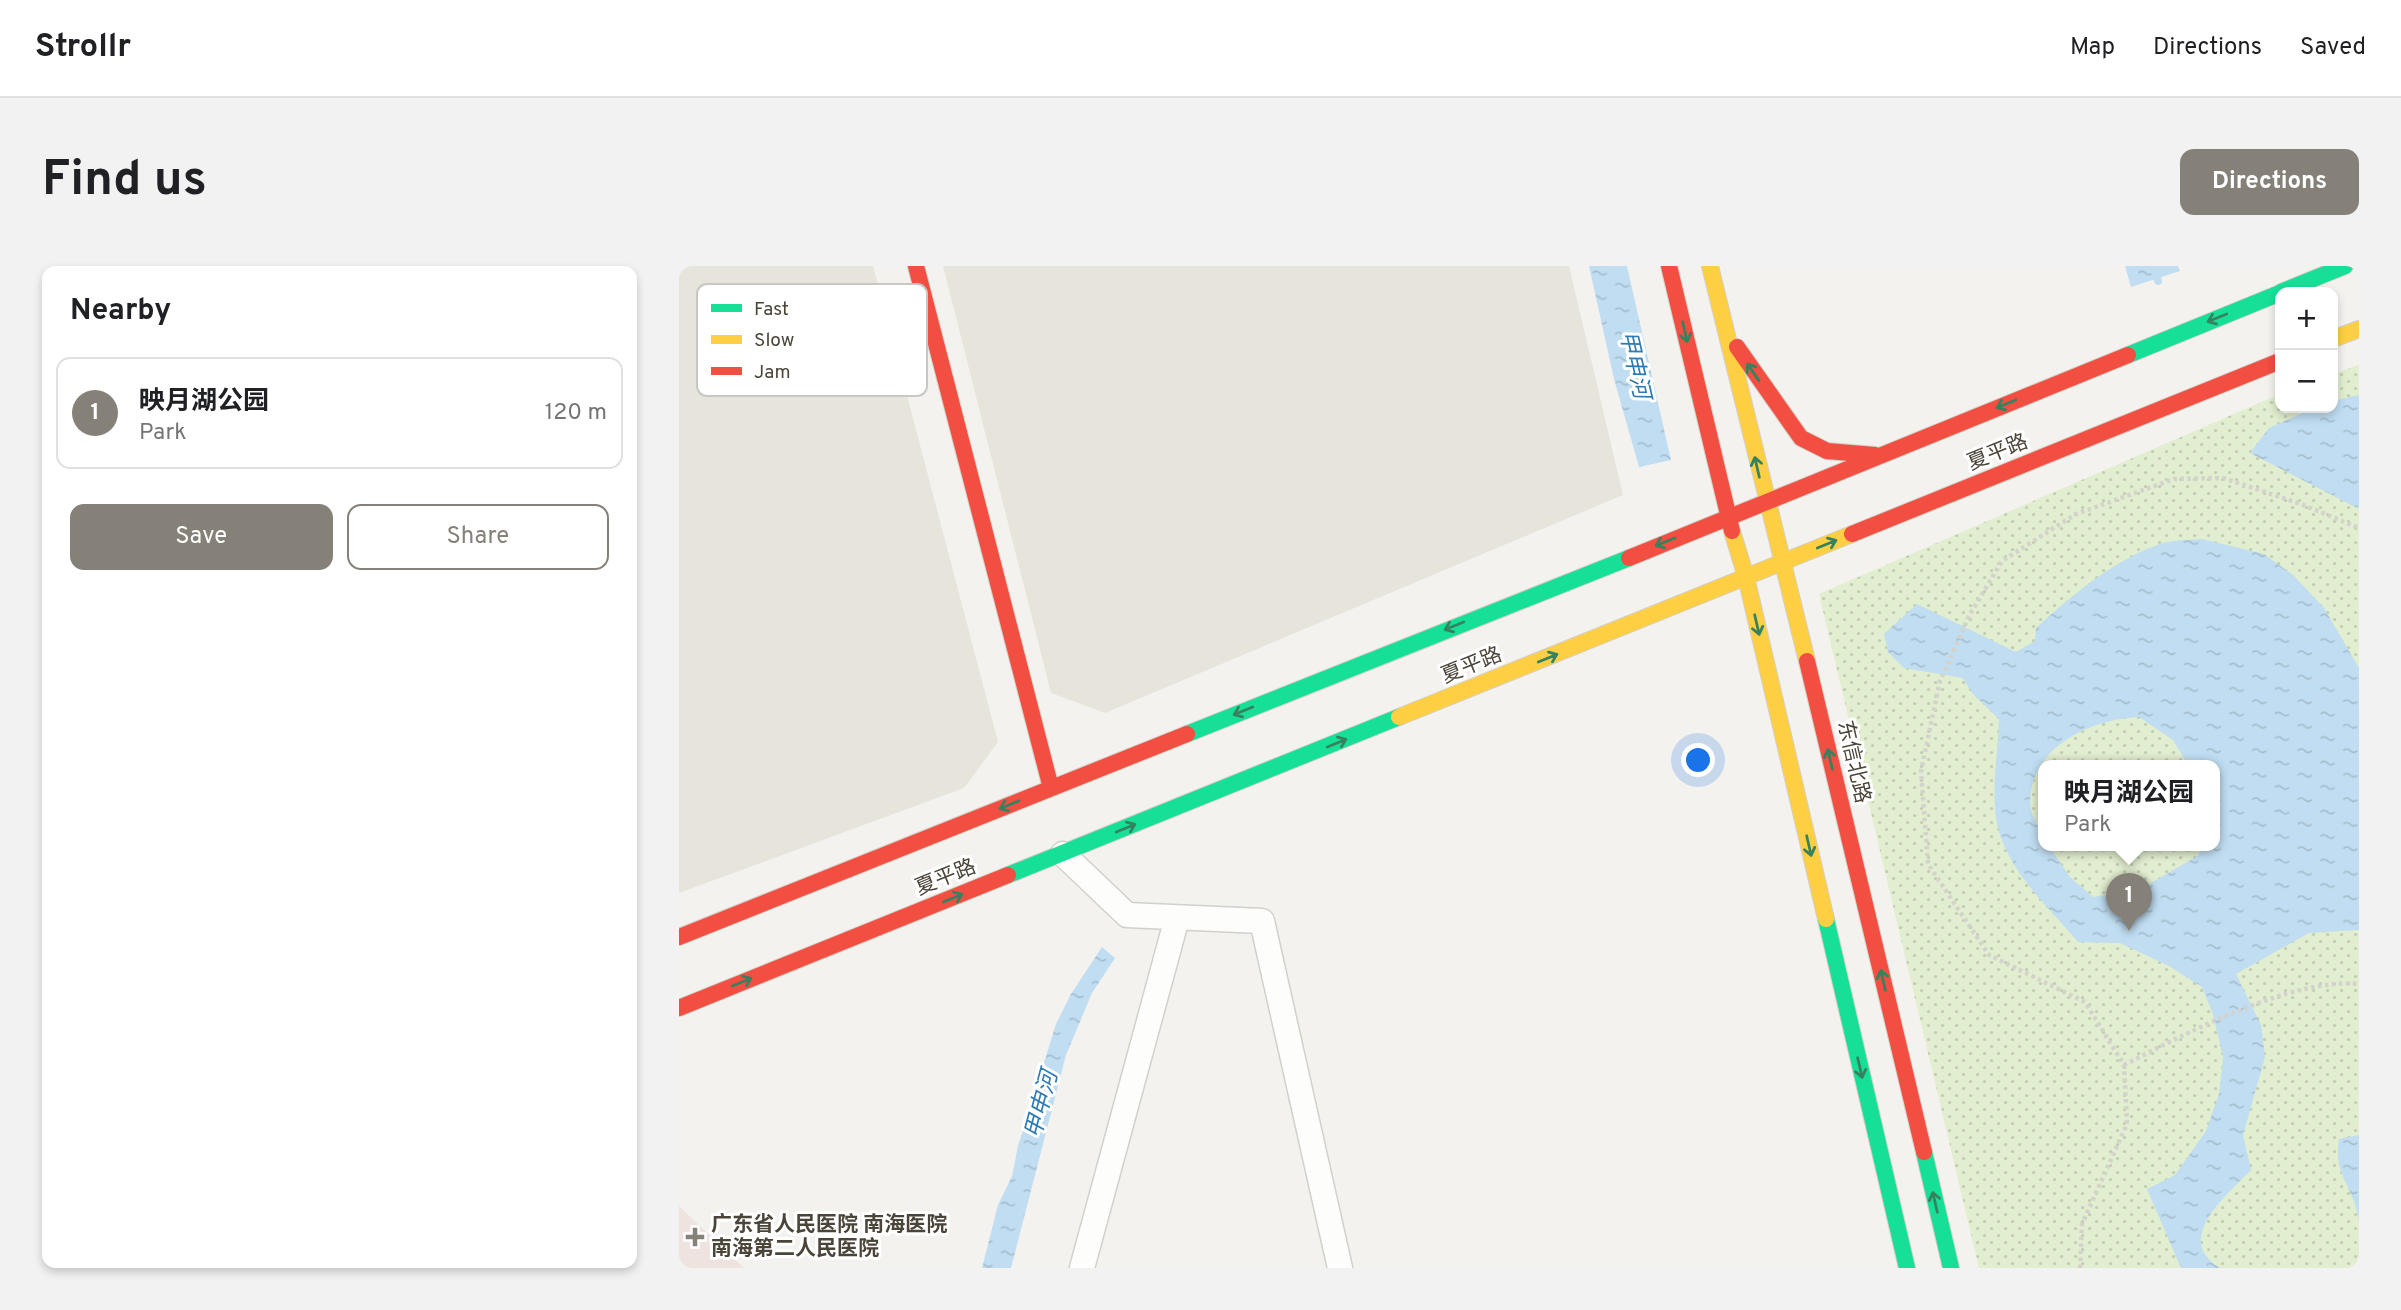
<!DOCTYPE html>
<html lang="en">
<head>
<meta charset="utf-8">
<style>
	body { margin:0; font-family:Overpass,"Noto Sans SC",sans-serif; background:#f2f2f2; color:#202124 }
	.controls { position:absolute; right:21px; top:21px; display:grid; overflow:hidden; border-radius:14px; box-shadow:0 4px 10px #0003 }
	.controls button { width:63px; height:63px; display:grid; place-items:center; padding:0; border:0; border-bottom:2px solid #e0e0e0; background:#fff; color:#202124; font:35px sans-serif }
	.you { position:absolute; left:1020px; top:495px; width:24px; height:24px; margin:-18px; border:5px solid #fff; border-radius:50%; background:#1a73e8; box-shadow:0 0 0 10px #1a73e833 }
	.badge { display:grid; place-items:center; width:46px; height:46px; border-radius:50%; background:#868178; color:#fff; font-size:23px; font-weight:700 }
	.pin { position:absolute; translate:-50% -58px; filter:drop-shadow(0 2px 4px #0008) }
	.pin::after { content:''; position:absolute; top:37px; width:24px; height:21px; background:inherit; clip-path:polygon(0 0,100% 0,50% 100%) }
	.popup { position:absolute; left:1359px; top:494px; width:182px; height:91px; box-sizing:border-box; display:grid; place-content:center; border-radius:14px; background:#fff; filter:drop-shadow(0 2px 5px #0005); font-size:23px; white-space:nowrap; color:#757577 }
	.popup b { font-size:26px; color:#202124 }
	.popup::after { content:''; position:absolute; left:50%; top:100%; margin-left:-14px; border:14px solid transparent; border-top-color:#fff }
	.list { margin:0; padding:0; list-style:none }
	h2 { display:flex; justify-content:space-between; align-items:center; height:91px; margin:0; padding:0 28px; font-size:30px }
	h2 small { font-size:23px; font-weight:400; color:#757577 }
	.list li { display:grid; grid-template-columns:46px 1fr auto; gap:21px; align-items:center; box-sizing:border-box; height:112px; margin:0 14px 14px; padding:0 14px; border:2px solid #e0e0e0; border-radius:14px }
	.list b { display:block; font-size:26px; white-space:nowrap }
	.list p { margin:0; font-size:23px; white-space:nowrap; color:#757577 }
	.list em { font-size:23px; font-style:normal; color:#757577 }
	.actions { display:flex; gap:14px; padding:21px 28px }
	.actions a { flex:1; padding:16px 0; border:2px solid #868178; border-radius:14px; text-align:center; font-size:24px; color:#868178 }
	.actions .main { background:#868178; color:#fff }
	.map { position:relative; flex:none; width:1680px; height:1002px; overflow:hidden; border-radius:14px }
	header { display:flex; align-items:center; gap:42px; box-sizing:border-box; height:98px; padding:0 35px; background:#fff; border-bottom:2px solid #e0e0e0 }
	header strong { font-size:33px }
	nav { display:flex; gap:38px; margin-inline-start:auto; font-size:24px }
	.intro { display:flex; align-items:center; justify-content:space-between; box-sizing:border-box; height:168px; padding:0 42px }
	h1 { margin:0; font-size:49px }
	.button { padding:18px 32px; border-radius:14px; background:#868178; color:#fff; font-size:24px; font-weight:700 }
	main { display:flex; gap:42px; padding:0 42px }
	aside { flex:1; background:#fff; border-radius:14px; box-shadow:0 4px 10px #0003 }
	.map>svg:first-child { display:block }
	.residential { fill:#e7e4dc }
	.medical { fill:#eee3df }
	.park { fill:url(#park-dots); fill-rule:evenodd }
	.water { fill:url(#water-ripples); fill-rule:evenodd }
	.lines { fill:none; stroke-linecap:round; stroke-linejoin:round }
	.stream { stroke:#c0ddf1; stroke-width:8 }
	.street-casing { stroke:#d2d0cb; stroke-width:27 }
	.fast-casing { stroke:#d3cfc5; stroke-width:18 }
	.slow-casing { stroke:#d3cfc5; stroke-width:18 }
	.jam-casing { stroke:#d3cfc5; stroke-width:18 }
	.path { stroke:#d3d2cc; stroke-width:4.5; stroke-dasharray:3.5 3.5; stroke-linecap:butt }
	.street { stroke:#fdfdfc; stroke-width:24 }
	.fast { stroke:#16e098; stroke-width:16 }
	.slow { stroke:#ffcf43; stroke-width:16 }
	.jam { stroke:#f24e42; stroke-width:16 }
	.oneway { stroke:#36825f }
	.poi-dot { fill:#868178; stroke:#fff; stroke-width:2.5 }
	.labels { text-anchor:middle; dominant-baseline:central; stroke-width:6; stroke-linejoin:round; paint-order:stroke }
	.street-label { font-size:21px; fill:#4b4439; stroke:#fff }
	.poi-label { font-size:21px; font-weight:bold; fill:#4b4439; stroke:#fff; text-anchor:start }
	.water-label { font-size:23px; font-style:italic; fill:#2e7ab2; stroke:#fff }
	.key { fill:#fff; stroke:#c9c7c4; stroke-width:2 }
	.key-label { font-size:19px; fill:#4b4439 }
</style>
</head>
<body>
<header>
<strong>Strollr</strong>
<nav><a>Map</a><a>Directions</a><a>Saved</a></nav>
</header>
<div class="intro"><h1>Find us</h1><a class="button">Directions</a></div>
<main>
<aside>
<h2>Nearby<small></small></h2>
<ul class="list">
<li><span class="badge">1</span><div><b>映月湖公园</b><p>Park</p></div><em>120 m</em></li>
</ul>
<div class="actions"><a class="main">Save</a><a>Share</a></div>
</aside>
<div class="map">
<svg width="1680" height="1002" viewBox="0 0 1680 1002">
	<defs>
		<pattern id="park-dots" width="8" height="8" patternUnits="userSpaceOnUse" patternTransform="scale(1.75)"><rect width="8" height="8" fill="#e1eecf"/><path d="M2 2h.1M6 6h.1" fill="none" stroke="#c3cdb2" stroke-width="1.8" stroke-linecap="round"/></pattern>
		<pattern id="water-ripples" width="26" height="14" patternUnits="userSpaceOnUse" patternTransform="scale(1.75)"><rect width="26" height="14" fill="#c0ddf1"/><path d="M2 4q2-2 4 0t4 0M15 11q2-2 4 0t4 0" fill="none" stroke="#a6bfcf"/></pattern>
	</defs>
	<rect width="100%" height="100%" fill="#f4f2ee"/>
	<path class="residential" d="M 0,0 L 194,0 L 319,476 L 285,522 L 0,627 Z
		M 264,0 L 890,0 L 944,229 L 426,447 L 372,427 Z"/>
	<path class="medical" d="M 0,940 L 65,1002 L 0,1002 Z"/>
	<path class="park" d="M 1680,99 L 1680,1002 L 1300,1002 L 1140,328 L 1601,128 L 1601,142 L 1654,142 L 1654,108 ZM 1364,499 L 1536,499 L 1536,579 L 1364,579 Z"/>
	<path class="water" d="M 910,0 L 948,0 L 992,194 L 960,201 L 935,113 Z
		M 1446,0 L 1499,0 L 1501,5 L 1452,21 Z
		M 1680,129 L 1680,243 L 1571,187 L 1590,162 L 1635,142 L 1654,142 L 1654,135 Z
		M 1523,273 L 1585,288 L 1614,309 L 1645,342 L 1680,402 L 1680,664 L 1630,667 L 1557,708 L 1582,759 L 1586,791 L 1564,869 L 1572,904 C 1548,929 1493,973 1541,1002 L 1502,1002 L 1468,923 L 1496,909 L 1527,865 L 1540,828 L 1544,791 L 1534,748 L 1523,721 L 1490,700 L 1441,677 L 1399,676 C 1371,643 1330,606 1319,562 C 1311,528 1319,488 1320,453 L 1293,427 L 1284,412 L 1225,402 L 1209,386 L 1205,368 L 1238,338 L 1337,386 L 1356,375 L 1357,362 C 1394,328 1436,293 1484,277 C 1496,274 1511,274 1523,273 ZM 1460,451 L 1494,474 L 1509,499 L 1536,499 L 1536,579 L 1522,579 L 1520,589 L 1460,624 L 1414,631 L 1391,611 L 1369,579 L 1364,579 C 1364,564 1352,552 1351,538 C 1350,481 1412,453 1460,451 Z
		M 423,681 L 436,692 L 413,727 L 387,789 L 332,1002 L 303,1002 L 319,939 L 333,910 L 339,880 L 377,758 L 392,728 Z
		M 1680,869 L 1680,954 C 1674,919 1654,909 1660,873 Z"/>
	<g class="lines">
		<path class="stream" d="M 1474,0 L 1479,15"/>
		<g class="street-casing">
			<path id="street" d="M 384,588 L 448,649 L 583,655 L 661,1002
				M 403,1002 L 498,652"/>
		</g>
		<g class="fast-casing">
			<path id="fast" d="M 1602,26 L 1666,0
				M 1449,89 L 1601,27
				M 508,468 L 950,292
				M 329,609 L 720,451
				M 1147,653 L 1228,1002
				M 1245,886 L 1272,1002"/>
		</g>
		<g class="slow-casing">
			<path id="slow" d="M 1031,0 L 1128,395
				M 1654,73 L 1680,63
				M 1053,265 L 1067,311 L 1147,653
				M 720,451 L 1173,268"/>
		</g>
		<g class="jam-casing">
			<path id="jam" d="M 237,0 L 372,522
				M 990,0 L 1053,265
				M 1058,81 L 1122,172 L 1148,185 L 1196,189
				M 1173,268 L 1601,95
				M 950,292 L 1449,89
				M 1128,395 L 1245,886
				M 0,671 L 508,468
				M 0,742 L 329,609"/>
		</g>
		<path class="path" d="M 1445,799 C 1504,769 1613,711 1680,718
			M 1401,1002 L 1403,958 L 1448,858 L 1445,799 L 1406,736 L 1310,689 L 1249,598 L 1242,505 L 1261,415 L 1290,350 L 1323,295 L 1397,248 L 1495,213 L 1544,212 L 1622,238 L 1680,262"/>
		<use href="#street" class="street"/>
		<use href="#fast" class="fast"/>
		<use href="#slow" class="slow"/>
		<use href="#jam" class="jam"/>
	</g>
	<defs><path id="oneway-shaft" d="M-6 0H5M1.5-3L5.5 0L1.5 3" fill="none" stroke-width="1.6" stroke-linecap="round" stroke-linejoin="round" transform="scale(1.75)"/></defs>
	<g class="oneway">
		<use href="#oneway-shaft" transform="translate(1538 52) rotate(158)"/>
		<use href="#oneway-shaft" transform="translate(1006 66) rotate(77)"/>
		<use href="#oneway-shaft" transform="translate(1074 106) rotate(-124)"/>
		<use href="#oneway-shaft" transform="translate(1327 138) rotate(158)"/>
		<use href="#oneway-shaft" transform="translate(1078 201) rotate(-103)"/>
		<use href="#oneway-shaft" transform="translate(986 276) rotate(158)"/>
		<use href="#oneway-shaft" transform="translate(1148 278) rotate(-22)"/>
		<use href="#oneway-shaft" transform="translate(1078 359) rotate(77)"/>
		<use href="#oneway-shaft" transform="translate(775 360) rotate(158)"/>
		<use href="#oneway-shaft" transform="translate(869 392) rotate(-22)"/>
		<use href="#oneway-shaft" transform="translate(564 445) rotate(158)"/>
		<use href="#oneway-shaft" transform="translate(658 477) rotate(-22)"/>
		<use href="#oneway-shaft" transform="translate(1151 493) rotate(-103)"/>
		<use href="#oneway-shaft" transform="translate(330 539) rotate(158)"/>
		<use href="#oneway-shaft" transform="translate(447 562) rotate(-22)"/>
		<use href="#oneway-shaft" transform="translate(1130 580) rotate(77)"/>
		<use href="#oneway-shaft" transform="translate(274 632) rotate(-22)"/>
		<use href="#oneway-shaft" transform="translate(1204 714) rotate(-103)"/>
		<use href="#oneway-shaft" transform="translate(63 716) rotate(-22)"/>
		<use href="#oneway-shaft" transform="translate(1181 802) rotate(77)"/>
		<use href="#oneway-shaft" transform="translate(1256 936) rotate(-103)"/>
	</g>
	<path class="poi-dot" d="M12.5 960.5h7v7h7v7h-7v7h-7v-7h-7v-7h7z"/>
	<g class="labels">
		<g class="street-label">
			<text transform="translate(1319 187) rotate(-22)">夏平路</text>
			<text transform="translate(793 400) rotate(-22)">夏平路</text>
			<text transform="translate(1174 496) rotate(77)">东信北路</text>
			<text transform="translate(267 612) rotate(-22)">夏平路</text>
		</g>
		<g class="poi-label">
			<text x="32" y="959">广东省人民医院 南海医院<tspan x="32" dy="24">南海第二人民医院</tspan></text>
		</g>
		<g class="water-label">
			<text transform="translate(954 99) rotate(77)">甲申河</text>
			<text transform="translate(364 839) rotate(-75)">甲申河</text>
		</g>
	</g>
	<rect x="18" y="18" width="230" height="112" rx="10" class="key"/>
	<rect x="32" y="38" width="31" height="8" fill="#16e098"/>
	<rect x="32" y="69" width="31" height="9" fill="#ffcf43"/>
	<rect x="32" y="101" width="31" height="8" fill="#f24e42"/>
	<g class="key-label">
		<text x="75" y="49">Fast</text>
		<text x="75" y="80">Slow</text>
		<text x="75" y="112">Jam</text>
	</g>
</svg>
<div class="controls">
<button>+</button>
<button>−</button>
</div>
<div class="you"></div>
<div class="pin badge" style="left:1450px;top:665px">1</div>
<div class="popup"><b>映月湖公园</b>Park</div>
</div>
</main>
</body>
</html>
